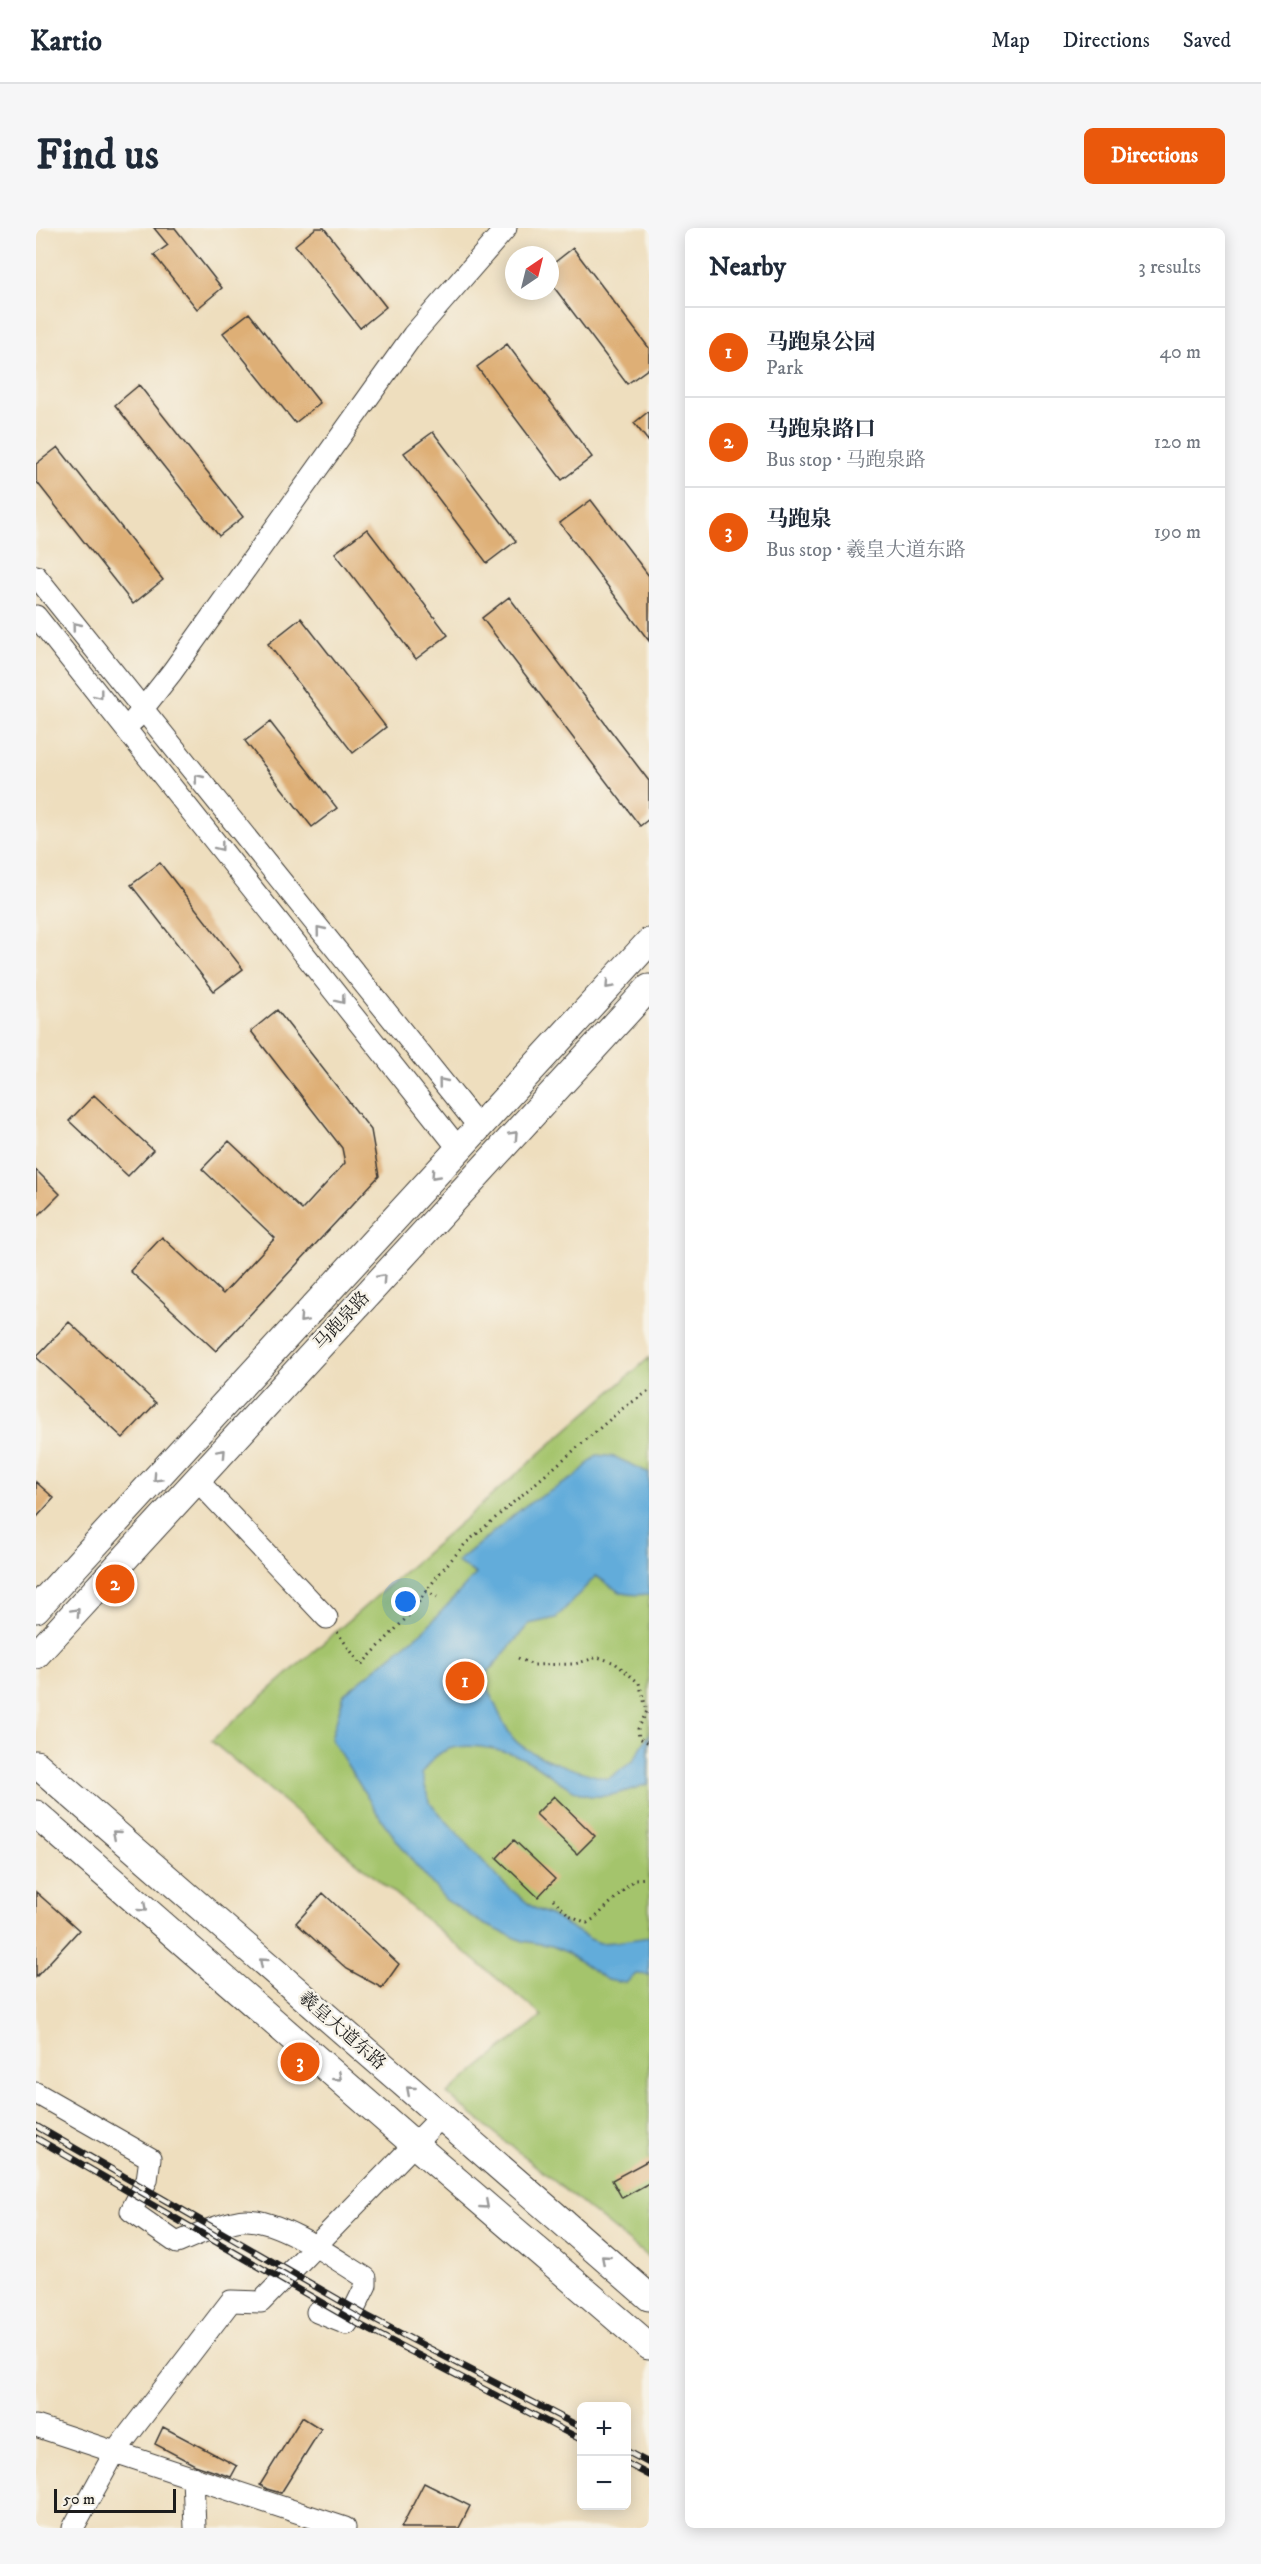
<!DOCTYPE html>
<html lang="en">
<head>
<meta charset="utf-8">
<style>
	body { margin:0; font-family:"IM FELL DW Pica","Noto Serif SC",serif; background:#f6f6f7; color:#1f2937 }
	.controls { position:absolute; right:18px; bottom:18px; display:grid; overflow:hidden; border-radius:9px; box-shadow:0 3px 15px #0003 }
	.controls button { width:54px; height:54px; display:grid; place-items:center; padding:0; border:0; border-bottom:2px solid #e0e1e3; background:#fff; color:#1f2937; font:30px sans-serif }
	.compass { position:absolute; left:469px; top:18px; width:54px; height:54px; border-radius:50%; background:#fff; box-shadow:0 3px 15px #0003; rotate:35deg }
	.scale { position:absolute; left:18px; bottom:15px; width:122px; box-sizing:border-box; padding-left:6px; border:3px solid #1c1c1c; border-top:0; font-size:16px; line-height:21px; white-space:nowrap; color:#1c1c1c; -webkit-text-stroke:4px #f7f3e8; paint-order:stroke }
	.you { position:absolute; left:370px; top:1374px; width:21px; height:21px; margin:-15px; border:4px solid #fff; border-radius:50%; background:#1a73e8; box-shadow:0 0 0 9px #1a73e833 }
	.badge { display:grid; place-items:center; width:39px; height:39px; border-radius:50%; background:#ea580c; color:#fff; font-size:20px; font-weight:700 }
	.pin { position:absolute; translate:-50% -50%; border:3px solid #fff; box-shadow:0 2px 6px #0006 }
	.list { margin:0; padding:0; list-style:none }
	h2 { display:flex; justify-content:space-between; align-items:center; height:78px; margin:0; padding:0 24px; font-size:26px }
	h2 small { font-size:20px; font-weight:400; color:#747a83 }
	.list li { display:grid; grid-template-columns:39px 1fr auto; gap:18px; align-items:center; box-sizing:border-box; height:90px; padding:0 24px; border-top:2px solid #e0e1e3 }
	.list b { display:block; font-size:22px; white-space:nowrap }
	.list p { margin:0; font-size:20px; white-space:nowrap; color:#747a83 }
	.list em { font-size:20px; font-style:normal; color:#747a83 }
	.map { position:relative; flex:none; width:613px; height:2300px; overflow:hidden; border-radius:9px }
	header { display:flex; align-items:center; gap:36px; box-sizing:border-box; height:84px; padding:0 30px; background:#fff; border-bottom:2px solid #e0e1e3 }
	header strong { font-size:28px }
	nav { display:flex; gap:33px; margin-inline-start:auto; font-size:21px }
	.intro { display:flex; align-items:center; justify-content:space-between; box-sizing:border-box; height:144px; padding:0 36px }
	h1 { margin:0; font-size:42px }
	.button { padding:15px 27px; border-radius:9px; background:#ea580c; color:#fff; font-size:21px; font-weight:700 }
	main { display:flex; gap:36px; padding:0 36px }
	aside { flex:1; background:#fff; border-radius:9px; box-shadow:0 3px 15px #0003 }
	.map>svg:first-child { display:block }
	.green { fill:#a4c46c; stroke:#607044; stroke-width:1.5 }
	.water { fill:#62acda; stroke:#3f647b; stroke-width:1.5 }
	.building { fill:#deaf76 }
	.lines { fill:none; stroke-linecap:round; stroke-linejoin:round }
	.minor-casing { stroke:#3c3934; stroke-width:23 }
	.major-casing { stroke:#3c3934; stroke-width:29 }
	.path { stroke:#3c3934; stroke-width:3; stroke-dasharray:1.5 4.5; stroke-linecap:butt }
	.minor { stroke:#fff; stroke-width:21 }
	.major { stroke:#fff; stroke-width:27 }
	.rail-casing { stroke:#1c1c1c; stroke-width:7 }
	.rail { stroke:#f7f3e8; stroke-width:4.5; stroke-dasharray:14; stroke-linecap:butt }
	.oneway { stroke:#999 }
	.labels { text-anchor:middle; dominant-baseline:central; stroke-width:5; stroke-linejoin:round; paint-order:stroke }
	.street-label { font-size:18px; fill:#1c1c1c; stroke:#f7f3e8 }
</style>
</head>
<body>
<header>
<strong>Kartio</strong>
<nav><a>Map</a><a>Directions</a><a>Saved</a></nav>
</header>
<div class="intro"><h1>Find us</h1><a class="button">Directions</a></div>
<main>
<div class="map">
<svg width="613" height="2300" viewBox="0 0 613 2300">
	<rect width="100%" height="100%" fill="#f7f3e8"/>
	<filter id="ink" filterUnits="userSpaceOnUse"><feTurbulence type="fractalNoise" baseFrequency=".0167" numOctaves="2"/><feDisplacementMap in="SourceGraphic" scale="12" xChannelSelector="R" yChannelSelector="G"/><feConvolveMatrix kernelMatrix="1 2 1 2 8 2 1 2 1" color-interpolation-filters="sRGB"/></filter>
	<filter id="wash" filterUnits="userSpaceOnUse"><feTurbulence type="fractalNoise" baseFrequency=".008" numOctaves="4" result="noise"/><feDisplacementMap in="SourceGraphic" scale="24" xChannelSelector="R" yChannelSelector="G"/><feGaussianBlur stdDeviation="1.35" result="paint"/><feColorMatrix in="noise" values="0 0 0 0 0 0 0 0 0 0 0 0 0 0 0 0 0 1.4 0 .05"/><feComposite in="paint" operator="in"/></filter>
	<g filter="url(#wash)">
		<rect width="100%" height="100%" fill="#eedebe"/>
		<path class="green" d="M 613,1130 L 613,2030 L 411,1866 L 506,1788 L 175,1513 Z"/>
		<path class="water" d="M 561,1227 L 579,1229 L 613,1245 L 613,1366 C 583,1369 583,1363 560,1348 L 520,1390 L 493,1396 L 447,1450 C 455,1466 467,1498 477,1510 C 492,1529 548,1545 572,1551 L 597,1533 L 613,1506 L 612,1556 C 593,1562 570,1572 549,1567 C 533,1563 509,1542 494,1534 C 473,1522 436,1514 413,1521 C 401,1525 392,1535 386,1545 L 393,1574 L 467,1655 L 498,1680 L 516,1688 L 554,1711 L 564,1715 L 580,1714 L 613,1709 L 613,1747 L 600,1746 L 590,1755 L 571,1752 L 530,1724 L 516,1718 L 487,1713 L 447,1696 L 410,1672 L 378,1635 L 345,1591 L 295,1511 L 308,1466 L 390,1400 L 440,1346 L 421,1334 L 490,1277 L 539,1249 Z"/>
		<g id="blocks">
			<path class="building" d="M 118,0 L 139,0 L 186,60 L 161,81 L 118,27 L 132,17 Z
				M 280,0 L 288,0 L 350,79 L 324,100 L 259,17 Z
				M 537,20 L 613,120 L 613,140 L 591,156 L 514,54 L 514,38 Z
				M 213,85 L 284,175 L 259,195 L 187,105 Z
				M 471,116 L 556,229 L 526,252 L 441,139 Z
				M 103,157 L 207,289 L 183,308 L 79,177 Z
				M 613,183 L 613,214 L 598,195 Z
				M 397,204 L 480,313 L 451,335 L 368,225 Z
				M 22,219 L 127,352 L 97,376 L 0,253 L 0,236 Z
				M 555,272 L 613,348 L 613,413 L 524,295 Z
				M 331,301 L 412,407 L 380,431 L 299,325 Z
				M 473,369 L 613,553 L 613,591 L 604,598 L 446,390 Z
				M 265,390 L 350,499 L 317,525 L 232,416 Z
				M 234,494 L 301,580 L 276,599 L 209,513 Z
				M 124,635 L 207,741 L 178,763 L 95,657 Z
				M 241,782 L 335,902 L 343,948 L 180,1123 L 94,1043 L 126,1009 L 187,1066 L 239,1010 L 166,941 L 193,913 L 266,982 L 309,935 L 306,920 L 215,803 Z
				M 58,867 L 117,922 L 92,948 L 33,893 Z
				M 0,942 L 24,966 L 0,990 Z
				M 33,1094 L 120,1175 L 87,1210 L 0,1129 Z
				M 0,1254 L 18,1270 L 0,1290 Z
				M 518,1568 L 559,1608 L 541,1626 L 500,1586 Z
				M 478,1612 L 519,1651 L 502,1669 L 461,1630 Z
				M 0,1664 L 43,1702 L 0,1749 Z
				M 287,1665 L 363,1736 L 346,1760 L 311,1741 L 260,1695 Z
				M 613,1932 L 613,1955 L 586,1970 L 576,1952 Z
				M 266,2189 L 285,2201 L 245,2265 L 231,2261 L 224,2257 Z
				M 127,2199 L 201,2238 L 195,2249 L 159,2237 L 119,2216 Z
				M 388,2255 L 434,2278 L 423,2300 L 365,2300 Z"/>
		</g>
	</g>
	<g filter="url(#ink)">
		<use href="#blocks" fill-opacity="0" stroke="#3c3934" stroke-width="1.5"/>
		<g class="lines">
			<g class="minor-casing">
				<path id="minor" d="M 0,348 L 443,899
					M 0,388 L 423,921
					M 98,492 L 136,444 L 377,107 L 470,0
					M 161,1252 L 291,1390
					M 0,1865 L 114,1930 L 111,1952 L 95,1983 L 141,2015 C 157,2008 195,1991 211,1992 C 247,1993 299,2031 330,2050 L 330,2057 L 311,2096 L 281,2084
					M 0,2198 L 309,2300
					M 157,2249 L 159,2300
					M 37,2300 L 79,2224 L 195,2073 L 225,2074 L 405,1889"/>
			</g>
			<g class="major-casing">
				<path id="major" d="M 0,1381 L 613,714
					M 0,1427 L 613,760
					M 0,1536 L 613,2069
					M 0,1586 L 378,1916 L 613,2118"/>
			</g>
			<path class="path" d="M 390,1363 L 401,1369
				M 301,1404 L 325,1437 L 375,1385 L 402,1347 L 429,1316 L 586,1181 L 613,1163
				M 482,1430 L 497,1437 L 539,1436 L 562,1429 L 579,1435 L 603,1455 L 611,1483 L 602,1501 L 603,1510 L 613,1515
				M 517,1671 L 533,1687 L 551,1695 L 559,1690 L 599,1651 L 613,1650"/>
			<use href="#minor" class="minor"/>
			<use href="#major" class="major"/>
			<g class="rail-casing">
				<path id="rail" d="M 0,1898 L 331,2088 L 546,2200
					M 0,1910 L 326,2098 L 546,2212
					M 590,2223 L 613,2235
					M 590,2235 L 613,2247"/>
			</g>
			<use href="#rail" class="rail"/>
		</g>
		<defs><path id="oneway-chevron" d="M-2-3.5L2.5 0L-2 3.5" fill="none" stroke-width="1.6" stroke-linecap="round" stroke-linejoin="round" transform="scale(1.5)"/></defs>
		<g class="oneway">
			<use href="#oneway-chevron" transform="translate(40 398) rotate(-129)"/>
			<use href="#oneway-chevron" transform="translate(63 467) rotate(52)"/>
			<use href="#oneway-chevron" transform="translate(162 550) rotate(-129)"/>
			<use href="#oneway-chevron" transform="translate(184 619) rotate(52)"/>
			<use href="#oneway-chevron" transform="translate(284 702) rotate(-129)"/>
			<use href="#oneway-chevron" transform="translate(573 757) rotate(133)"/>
			<use href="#oneway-chevron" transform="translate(305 772) rotate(52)"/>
			<use href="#oneway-chevron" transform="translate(406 854) rotate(-129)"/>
			<use href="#oneway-chevron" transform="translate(478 907) rotate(-47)"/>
			<use href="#oneway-chevron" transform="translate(399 947) rotate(133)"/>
			<use href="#oneway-chevron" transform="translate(346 1050) rotate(-47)"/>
			<use href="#oneway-chevron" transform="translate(267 1091) rotate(133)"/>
			<use href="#oneway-chevron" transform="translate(186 1225) rotate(-47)"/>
			<use href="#oneway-chevron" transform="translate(121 1250) rotate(133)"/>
			<use href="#oneway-chevron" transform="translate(40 1384) rotate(-47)"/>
			<use href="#oneway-chevron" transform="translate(80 1606) rotate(-139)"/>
			<use href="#oneway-chevron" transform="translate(107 1680) rotate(41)"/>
			<use href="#oneway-chevron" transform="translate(227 1734) rotate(-139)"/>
			<use href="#oneway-chevron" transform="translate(302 1849) rotate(41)"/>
			<use href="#oneway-chevron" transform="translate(374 1862) rotate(-139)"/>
			<use href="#oneway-chevron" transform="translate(449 1977) rotate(41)"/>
			<use href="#oneway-chevron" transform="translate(569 2031) rotate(-139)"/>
		</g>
	</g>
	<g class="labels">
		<g class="street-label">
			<text transform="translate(306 1093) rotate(-47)">马跑泉路</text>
			<text transform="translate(306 1803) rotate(41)">羲皇大道东路</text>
		</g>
	</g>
</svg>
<div class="controls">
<button>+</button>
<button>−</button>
</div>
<svg class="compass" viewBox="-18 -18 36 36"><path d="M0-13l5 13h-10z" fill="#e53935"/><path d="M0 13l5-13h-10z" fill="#747a83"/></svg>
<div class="scale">50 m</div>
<div class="you"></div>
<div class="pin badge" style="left:429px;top:1453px">1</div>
<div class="pin badge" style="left:79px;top:1356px">2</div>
<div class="pin badge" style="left:264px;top:1834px">3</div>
</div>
<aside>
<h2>Nearby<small>3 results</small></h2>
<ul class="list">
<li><span class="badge">1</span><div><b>马跑泉公园</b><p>Park</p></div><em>40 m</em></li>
<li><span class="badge">2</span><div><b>马跑泉路口</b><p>Bus stop · 马跑泉路</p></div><em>120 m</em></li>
<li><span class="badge">3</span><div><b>马跑泉</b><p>Bus stop · 羲皇大道东路</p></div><em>190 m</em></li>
</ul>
</aside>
</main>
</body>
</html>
